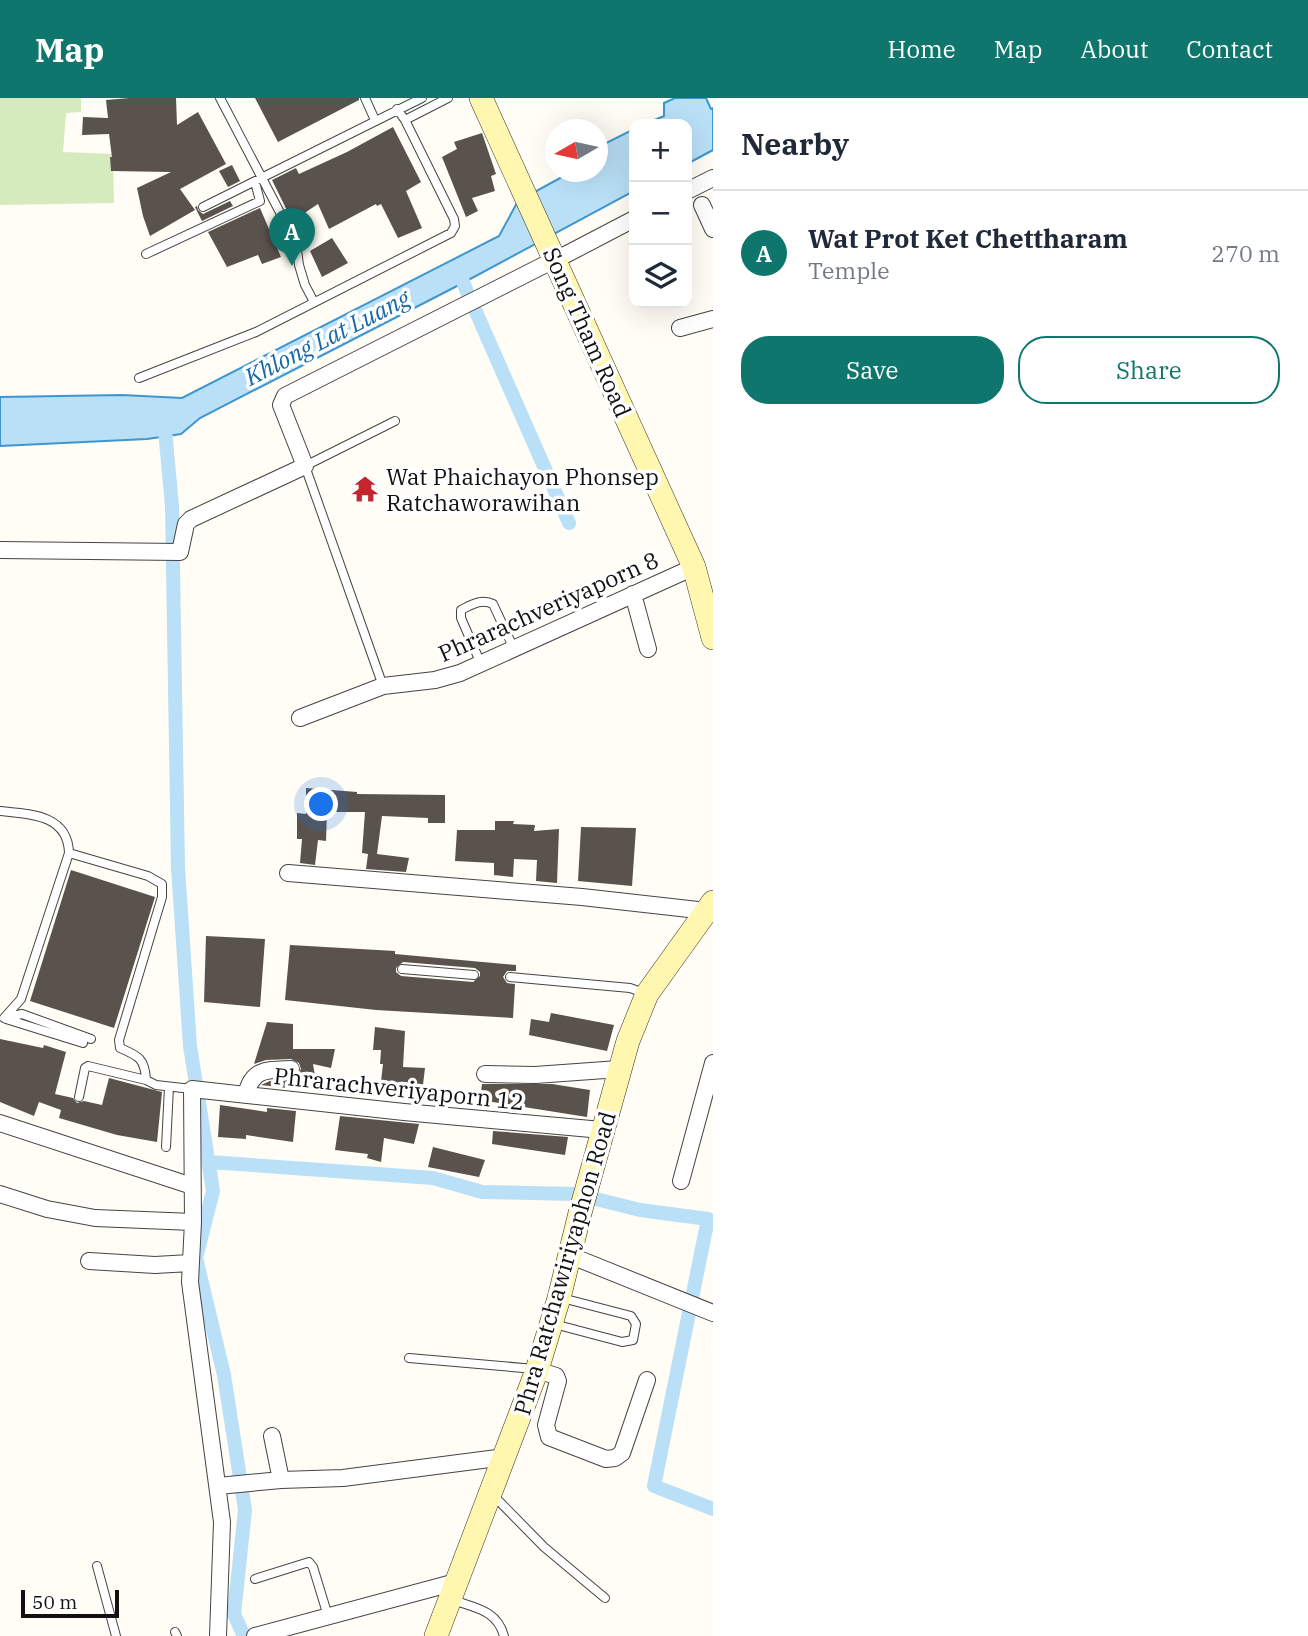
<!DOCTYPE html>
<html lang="en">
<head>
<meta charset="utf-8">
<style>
	body { margin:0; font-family:"IBM Plex Serif",serif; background:#f2f2f3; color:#1f2937 }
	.controls { position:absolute; right:21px; top:21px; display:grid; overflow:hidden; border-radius:14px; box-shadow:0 7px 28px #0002 }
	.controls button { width:63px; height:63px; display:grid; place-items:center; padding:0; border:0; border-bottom:2px solid #e0e1e3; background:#fff; color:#1f2937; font:35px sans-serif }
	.compass { position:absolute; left:545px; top:21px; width:63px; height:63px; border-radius:50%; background:#fff; box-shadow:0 7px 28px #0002; rotate:261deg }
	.scale { position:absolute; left:21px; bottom:18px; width:98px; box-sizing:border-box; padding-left:7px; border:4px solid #111; border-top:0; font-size:19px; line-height:24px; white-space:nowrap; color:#111; -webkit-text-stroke:5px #fff; paint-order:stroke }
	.you { position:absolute; left:322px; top:707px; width:24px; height:24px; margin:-18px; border:5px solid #fff; border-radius:50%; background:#1a73e8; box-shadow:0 0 0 10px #1a73e833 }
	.badge { display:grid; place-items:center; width:46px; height:46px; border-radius:50%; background:#0f766e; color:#fff; font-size:23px; font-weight:700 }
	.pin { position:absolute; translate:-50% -58px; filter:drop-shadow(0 2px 4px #0008) }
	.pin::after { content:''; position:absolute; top:37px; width:24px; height:21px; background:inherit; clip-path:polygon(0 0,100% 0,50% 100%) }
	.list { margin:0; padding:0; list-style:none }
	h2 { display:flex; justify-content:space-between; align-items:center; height:91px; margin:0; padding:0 28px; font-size:30px }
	h2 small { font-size:23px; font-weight:400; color:#747a83 }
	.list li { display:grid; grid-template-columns:46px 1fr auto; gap:21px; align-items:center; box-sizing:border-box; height:126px; padding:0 28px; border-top:2px solid #e0e1e3 }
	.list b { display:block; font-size:26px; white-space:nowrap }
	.list p { margin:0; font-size:23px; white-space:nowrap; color:#747a83 }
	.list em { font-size:23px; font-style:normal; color:#747a83 }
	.actions { display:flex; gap:14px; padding:21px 28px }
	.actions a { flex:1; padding:16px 0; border:2px solid #0f766e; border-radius:28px; text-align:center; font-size:24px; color:#0f766e }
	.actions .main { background:#0f766e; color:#fff }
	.icon { flex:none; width:38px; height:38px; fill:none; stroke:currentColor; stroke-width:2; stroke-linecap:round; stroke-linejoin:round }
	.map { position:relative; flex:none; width:713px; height:1538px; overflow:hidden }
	header { display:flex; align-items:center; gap:42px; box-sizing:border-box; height:98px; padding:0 35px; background:#0f766e; color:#fff }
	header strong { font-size:33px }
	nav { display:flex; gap:38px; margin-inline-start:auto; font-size:24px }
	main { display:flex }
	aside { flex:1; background:#fff }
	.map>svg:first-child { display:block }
	.green { fill:#d5ebbd }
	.water { fill:#b9e0f7; stroke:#3f96cf; stroke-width:2 }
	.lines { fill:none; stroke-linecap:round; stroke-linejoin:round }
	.canal { stroke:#b9e0f7; stroke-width:14 }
	.building { fill:#5a524d; fill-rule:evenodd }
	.lane-casing { stroke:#444; stroke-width:10 }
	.street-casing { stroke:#444; stroke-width:18 }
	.secondary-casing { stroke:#333; stroke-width:24 }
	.lane { stroke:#fff; stroke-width:8 }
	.street { stroke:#fff; stroke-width:16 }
	.secondary { stroke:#fff6b0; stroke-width:23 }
	.labels { text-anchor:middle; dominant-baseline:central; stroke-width:7; stroke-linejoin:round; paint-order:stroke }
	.street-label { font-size:23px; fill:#111; stroke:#fff }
	.poi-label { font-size:23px; fill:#111; stroke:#fff; text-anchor:start }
	.water-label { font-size:24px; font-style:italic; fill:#1768a6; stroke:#fff }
</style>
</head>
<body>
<header>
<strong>Map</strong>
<nav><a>Home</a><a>Map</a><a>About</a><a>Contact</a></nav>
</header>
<main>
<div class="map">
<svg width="713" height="1538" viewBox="0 0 713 1538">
	<rect width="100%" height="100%" fill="#fffdf5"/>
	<path class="green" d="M 0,0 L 81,0 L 81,14 L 66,15 L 63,54 L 113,56 L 114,105 L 0,107 Z"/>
	<path class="water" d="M 675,0 L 706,0 L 711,11 L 713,10 L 713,52 L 687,66 L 687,26 L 645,26 L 664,18 L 664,5 Z
		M 634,31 L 634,93 L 459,187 L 200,320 L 181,336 L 147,341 L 0,348 L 0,299 L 122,297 L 182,300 L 499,138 L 518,103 L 571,74 L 598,74 L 598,49 Z"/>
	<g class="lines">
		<path class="canal" d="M 459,173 L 467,194
			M 476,214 L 569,425
			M 164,321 L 172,408 L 178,770 L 190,948 L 213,1093 L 196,1160 L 224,1277 L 245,1412 L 234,1516 L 244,1538
			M 209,1064 L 433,1080 L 482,1094 L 576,1096 L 640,1112 L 708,1121 L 654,1388 L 713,1411"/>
	</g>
	<path class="building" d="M 129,0 L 176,0 L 177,27 L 198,14 L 226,66 L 180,91 L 195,112 L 150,138 L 143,118 L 137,90 L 171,74 L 111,73 L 110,59 L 112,59 L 109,36 L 82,37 L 83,19 L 108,20 L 106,2 Z
		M 255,0 L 359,0 L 359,2 L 278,44 Z
		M 393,29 L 421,84 L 406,93 L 422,130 L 398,140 L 381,106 L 377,108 L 376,106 L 329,131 L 318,106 L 297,120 L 309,141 L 303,145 L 272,82 L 296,70 L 299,76 L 347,54 Z
		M 482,35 L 496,76 L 491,78 L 495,93 L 472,100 L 478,113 L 466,119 L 442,59 L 457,51 L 454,44 Z
		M 232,67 L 240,83 L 228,89 L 219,73 Z
		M 230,103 L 233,108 L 202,123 L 195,109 L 197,108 L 198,112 L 203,116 Z
		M 260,110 L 281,159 L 262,166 L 258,157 L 227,169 L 208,134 Z
		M 332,140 L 348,165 L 322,179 L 310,153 Z
		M 306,690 L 357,694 L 357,696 L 445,697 L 445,725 L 428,725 L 428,720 L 382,718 L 377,756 L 409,760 L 406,774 L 366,771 L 368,756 L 362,755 L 365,714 L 327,714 L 326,743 L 318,742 L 315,767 L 300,765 L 302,741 L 297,741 L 297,715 L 306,716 Z
		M 495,723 L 514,723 L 513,726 L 535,727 L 534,733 L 559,731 L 557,785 L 536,783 L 537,762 L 514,761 L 513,779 L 494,777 L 494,765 L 455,763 L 457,732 L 495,732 Z
		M 581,729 L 636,730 L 632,788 L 578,783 Z
		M 71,772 L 155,799 L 114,930 L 30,903 Z
		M 206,838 L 265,841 L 260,909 L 204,904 Z
		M 290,847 L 395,853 L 395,856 L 516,867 L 516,873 L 507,873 L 503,879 L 507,885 L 515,886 L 513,920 L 376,912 L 285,902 ZM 403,864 L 475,870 L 480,874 L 480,878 L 473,884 L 401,878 L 396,874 L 396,870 Z
		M 551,915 L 614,927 L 607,953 L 529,937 L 531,921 L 549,924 Z
		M 267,924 L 293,926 L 293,951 L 335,951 L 331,970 L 313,966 L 317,990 L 296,991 L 261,987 L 270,983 L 296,980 L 301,971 L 299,965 L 291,961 L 266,962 L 254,966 Z
		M 375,929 L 405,933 L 403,969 L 425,970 L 422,995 L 380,992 L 383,966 L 380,966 L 381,952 L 373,952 Z
		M 0,941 L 43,950 L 44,947 L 66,954 L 55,996 L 73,1000 L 77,1005 L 84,1003 L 102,1007 L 109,980 L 162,994 L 157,1044 L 117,1037 L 59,1020 L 61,1012 L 39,1004 L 34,1018 L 0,1004 Z
		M 482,986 L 552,986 L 590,992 L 587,1019 L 480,1002 Z
		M 220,1007 L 267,1014 L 267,1010 L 296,1013 L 293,1044 L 246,1037 L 246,1041 L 218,1039 Z
		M 340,1018 L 419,1026 L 414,1046 L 384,1040 L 381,1064 L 367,1060 L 368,1056 L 335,1052 Z
		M 493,1033 L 568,1039 L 565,1057 L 492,1046 Z
		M 433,1049 L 485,1062 L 479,1079 L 428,1069 Z"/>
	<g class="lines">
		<g class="lane-casing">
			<path id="lane" d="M 220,0 L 296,145 L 299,167 L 305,187 L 314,204
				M 365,0 L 375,22
				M 405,22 L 448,0
				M 203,109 L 422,0
				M 146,156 L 260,103 L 255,84
				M 139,280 L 256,234 L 451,135 L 455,128 L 454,121 L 405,22 L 397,11
				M 481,566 L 461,520 L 461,512 C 471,507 482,500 493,506 L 514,551
				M 383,588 L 305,368 L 395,323
				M 0,713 C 29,716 68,716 69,755 L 21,901 L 4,920 L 22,916 L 91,941
				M 69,755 L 148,778 L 162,786 L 162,799 L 119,942 L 120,950 C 139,958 145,961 146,982 L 156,987 L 192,991
				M 402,871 L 474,877
				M 510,879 L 630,890 L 644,895
				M 6,921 L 83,945
				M 79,999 L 85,970 L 88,968 L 146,982
				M 166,1049 L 169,989
				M 554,1226 L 622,1244 L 633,1242 L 636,1226 L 631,1218 L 562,1200
				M 409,1260 L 535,1271
				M 494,1398 L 544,1449 L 605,1500
				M 97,1468 L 116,1538
				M 255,1481 L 309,1464 L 313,1469 L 328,1518
				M 453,1502 C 475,1510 497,1512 504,1538
				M 175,1534 L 177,1538"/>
		</g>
		<g class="street-casing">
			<path id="street" d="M 687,93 L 713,80
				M 702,107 L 713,131
				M 565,157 L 634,121
				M 680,230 L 713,221
				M 0,452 L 180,454 L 186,426 L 191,421 L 305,368 L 281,307 L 285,298 L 548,165
				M 633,496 L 648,551
				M 300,620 L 383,588 L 435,582 L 460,575 L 694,469
				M 288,775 L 582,799 L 707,813
				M 485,976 L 535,977 L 619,971
				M 246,997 C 252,970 267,972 291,971
				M 0,1025 L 192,1088
				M 681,1083 L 713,965
				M 0,1096 L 47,1111 L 95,1120 L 193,1124
				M 569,1157 L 713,1215
				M 89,1163 L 155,1167 L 190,1165
				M 537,1272 L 556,1278 L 558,1283 L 546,1327 L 549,1339 L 606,1361 L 615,1360 L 622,1355 L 647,1282
				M 272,1338 L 281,1382
				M 218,1388 L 281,1382 L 343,1380 L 505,1359
				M 218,1538 L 222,1424 L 190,1184 L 193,1124 L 192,991 L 404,1014 L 602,1032
				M 255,1538 L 456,1484"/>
		</g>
		<g class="secondary-casing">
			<path id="secondary" d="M 481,0 L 694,469 L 713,540
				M 436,1538 L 537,1272 L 559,1200 L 580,1115 L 628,943 L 647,896 L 713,804"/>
		</g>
		<use href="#lane" class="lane"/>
		<use href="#street" class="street"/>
		<use href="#secondary" class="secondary"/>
	</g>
	<defs>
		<g id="temple-bare" transform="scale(2.1)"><path d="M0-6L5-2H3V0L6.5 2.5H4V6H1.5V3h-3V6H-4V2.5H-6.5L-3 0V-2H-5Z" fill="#c4262e" stroke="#fff" stroke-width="2.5" paint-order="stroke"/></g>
	</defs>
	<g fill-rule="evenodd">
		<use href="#temple-bare" x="365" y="391"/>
	</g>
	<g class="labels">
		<g class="street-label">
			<text transform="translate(588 234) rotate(66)">Song Tham Road</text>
			<text transform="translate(548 508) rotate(-24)">Phrarachveriyaporn 8</text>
			<text transform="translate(399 990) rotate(6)">Phrarachveriyaporn 12</text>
			<text transform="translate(564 1165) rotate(-74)">Phra Ratchawiriyaphon Road</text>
		</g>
		<g class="poi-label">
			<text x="386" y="378">Wat Phaichayon Phonsep<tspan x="386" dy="26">Ratchaworawihan</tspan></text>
		</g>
		<g class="water-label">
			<text transform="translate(327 239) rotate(-27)">Khlong Lat Luang</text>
		</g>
	</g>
</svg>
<div class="controls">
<button>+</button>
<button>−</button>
<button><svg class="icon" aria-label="layers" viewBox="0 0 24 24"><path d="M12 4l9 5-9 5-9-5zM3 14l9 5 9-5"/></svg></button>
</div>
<svg class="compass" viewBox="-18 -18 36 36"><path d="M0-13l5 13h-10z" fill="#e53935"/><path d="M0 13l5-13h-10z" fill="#747a83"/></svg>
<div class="scale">50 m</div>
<div class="you"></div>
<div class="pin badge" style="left:292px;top:168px">A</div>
</div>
<aside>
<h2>Nearby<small></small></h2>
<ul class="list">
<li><span class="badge">A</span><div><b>Wat Prot Ket Chettharam</b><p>Temple</p></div><em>270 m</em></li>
</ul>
<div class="actions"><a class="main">Save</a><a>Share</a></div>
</aside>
</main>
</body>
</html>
